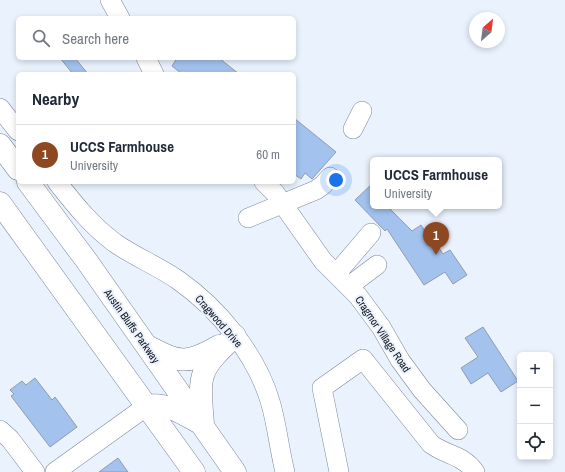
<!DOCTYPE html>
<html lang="en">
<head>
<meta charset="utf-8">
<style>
	body { margin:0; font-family:"Archivo Narrow",sans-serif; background:#f2f2f3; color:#1f2937 }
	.controls { position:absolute; right:12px; bottom:12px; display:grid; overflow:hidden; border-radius:6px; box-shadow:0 2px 6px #0003 }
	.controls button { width:36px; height:36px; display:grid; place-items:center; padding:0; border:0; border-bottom:1px solid #e0e1e3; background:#fff; color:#1f2937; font:20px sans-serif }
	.compass { position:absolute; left:469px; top:12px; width:36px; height:36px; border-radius:50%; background:#fff; box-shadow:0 2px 6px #0003; rotate:28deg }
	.you { position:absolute; left:336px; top:180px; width:14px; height:14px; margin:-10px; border:3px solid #fff; border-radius:50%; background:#1a73e8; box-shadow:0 0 0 6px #1a73e833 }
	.badge { display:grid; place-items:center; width:26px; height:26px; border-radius:50%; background:#8e4821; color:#fff; font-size:13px; font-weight:700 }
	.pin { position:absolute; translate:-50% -33px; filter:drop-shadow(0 1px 2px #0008) }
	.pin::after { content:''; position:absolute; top:21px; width:14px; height:12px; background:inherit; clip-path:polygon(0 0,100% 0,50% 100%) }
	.popup { position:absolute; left:370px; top:157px; width:132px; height:52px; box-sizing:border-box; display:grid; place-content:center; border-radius:6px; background:#fff; filter:drop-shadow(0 1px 3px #0005); font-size:13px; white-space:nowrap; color:#747a83 }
	.popup b { font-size:15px; color:#1f2937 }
	.popup::after { content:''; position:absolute; left:50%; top:100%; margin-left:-8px; border:8px solid transparent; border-top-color:#fff }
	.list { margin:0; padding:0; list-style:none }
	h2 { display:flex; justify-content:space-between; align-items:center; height:52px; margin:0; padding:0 16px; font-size:17px }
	h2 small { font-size:13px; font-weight:400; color:#747a83 }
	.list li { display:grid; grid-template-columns:26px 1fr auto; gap:12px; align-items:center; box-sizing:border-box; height:60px; padding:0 16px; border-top:1px solid #e0e1e3 }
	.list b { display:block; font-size:15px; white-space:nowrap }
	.list p { margin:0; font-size:13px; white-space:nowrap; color:#747a83 }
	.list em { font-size:13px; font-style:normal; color:#747a83 }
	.icon { flex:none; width:22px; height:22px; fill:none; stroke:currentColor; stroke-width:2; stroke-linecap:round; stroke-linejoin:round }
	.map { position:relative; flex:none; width:565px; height:472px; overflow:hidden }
	.search { position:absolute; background:#fff; box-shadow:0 2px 6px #0003; left:16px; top:16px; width:280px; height:44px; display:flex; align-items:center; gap:10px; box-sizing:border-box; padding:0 14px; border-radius:6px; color:#747a83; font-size:15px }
	.panel { position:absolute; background:#fff; box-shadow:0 2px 6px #0003; left:16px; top:72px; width:280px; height:112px; border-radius:6px }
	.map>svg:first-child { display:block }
	.building { fill:#a3c2ee; stroke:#8f9cae }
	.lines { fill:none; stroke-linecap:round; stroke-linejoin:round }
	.minor-casing { stroke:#7a8799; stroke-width:20 }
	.major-casing { stroke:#7a8799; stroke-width:23 }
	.minor { stroke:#fff; stroke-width:19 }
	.major { stroke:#fff; stroke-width:22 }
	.labels { text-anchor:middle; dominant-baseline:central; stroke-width:4; stroke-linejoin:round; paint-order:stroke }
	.street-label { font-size:11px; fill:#11151c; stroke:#eaf2fe }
</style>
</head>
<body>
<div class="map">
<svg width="565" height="472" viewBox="0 0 565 472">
	<rect width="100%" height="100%" fill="#eaf2fe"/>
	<path class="building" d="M 60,58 L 75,58 L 88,74 L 73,74 Z
		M 177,58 L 219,58 L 239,74 L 182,74 L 172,66 Z
		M 294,118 L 336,152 L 312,179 L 305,173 L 301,179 L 294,174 Z
		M 373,183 L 373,206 L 387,206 L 412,231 L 421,225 L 433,243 L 435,242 L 443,254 L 450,250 L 467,275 L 453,284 L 445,272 L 424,285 L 387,229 L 385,231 L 355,200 Z
		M 483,327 L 518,381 L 501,392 L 488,373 L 471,384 L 461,368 L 478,357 L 465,338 Z
		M 35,378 L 52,400 L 55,397 L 77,427 L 50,447 L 11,396 L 14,394 L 10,390 L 22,381 L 26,385 Z
		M 118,458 L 128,472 L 99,472 Z"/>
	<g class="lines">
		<g class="minor-casing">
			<path id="minor" d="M 110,0 L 120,18
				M 146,58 L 154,74
				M 0,108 L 18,131
				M 353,129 L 362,111
				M 57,182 C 75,205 92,226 115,243 C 135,257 158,266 178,280 C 218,308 256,354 270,401 C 277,424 279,448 285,472
				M 264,182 L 275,193 L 323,261 L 358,296 L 381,327 L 400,360 L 422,390 L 458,430
				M 248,218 L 316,190 L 323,185 L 330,177
				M 336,274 L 371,233
				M 349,286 L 377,265
				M 0,430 L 10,439 L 35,472
				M 55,472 L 147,406
				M 339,472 L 322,388 L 363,359 L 431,444 C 447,456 462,454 475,472"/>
		</g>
		<g class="major-casing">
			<path id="major" d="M 0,145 L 18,169
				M 28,182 L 86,260 L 235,472
				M 0,203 L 194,472
				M 147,346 C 180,363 186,365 219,346
				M 147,406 C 166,402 182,413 198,422
				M 203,424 C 199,374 197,371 235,336"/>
		</g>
		<use href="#minor" class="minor"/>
		<use href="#major" class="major"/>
	</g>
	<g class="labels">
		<g class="street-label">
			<text transform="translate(219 321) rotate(49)">Cragwood Drive</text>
			<text transform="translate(132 326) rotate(55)">Austin Bluffs Parkway</text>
			<text transform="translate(383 334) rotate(56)">Cragmor Village Road</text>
		</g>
	</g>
</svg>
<div class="controls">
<button>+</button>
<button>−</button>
<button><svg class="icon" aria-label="locate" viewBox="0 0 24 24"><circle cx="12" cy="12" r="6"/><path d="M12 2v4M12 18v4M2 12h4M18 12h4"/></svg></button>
</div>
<svg class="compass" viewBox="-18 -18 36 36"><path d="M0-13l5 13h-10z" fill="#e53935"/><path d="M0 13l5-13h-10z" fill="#747a83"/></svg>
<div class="you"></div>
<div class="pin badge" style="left:436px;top:255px">1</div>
<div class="popup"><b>UCCS Farmhouse</b>University</div>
<div class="search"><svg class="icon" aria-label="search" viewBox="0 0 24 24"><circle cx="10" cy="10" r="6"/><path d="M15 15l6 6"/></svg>Search here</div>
<section class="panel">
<h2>Nearby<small></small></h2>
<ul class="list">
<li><span class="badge">1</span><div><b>UCCS Farmhouse</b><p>University</p></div><em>60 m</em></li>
</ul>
</section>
</div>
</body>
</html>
